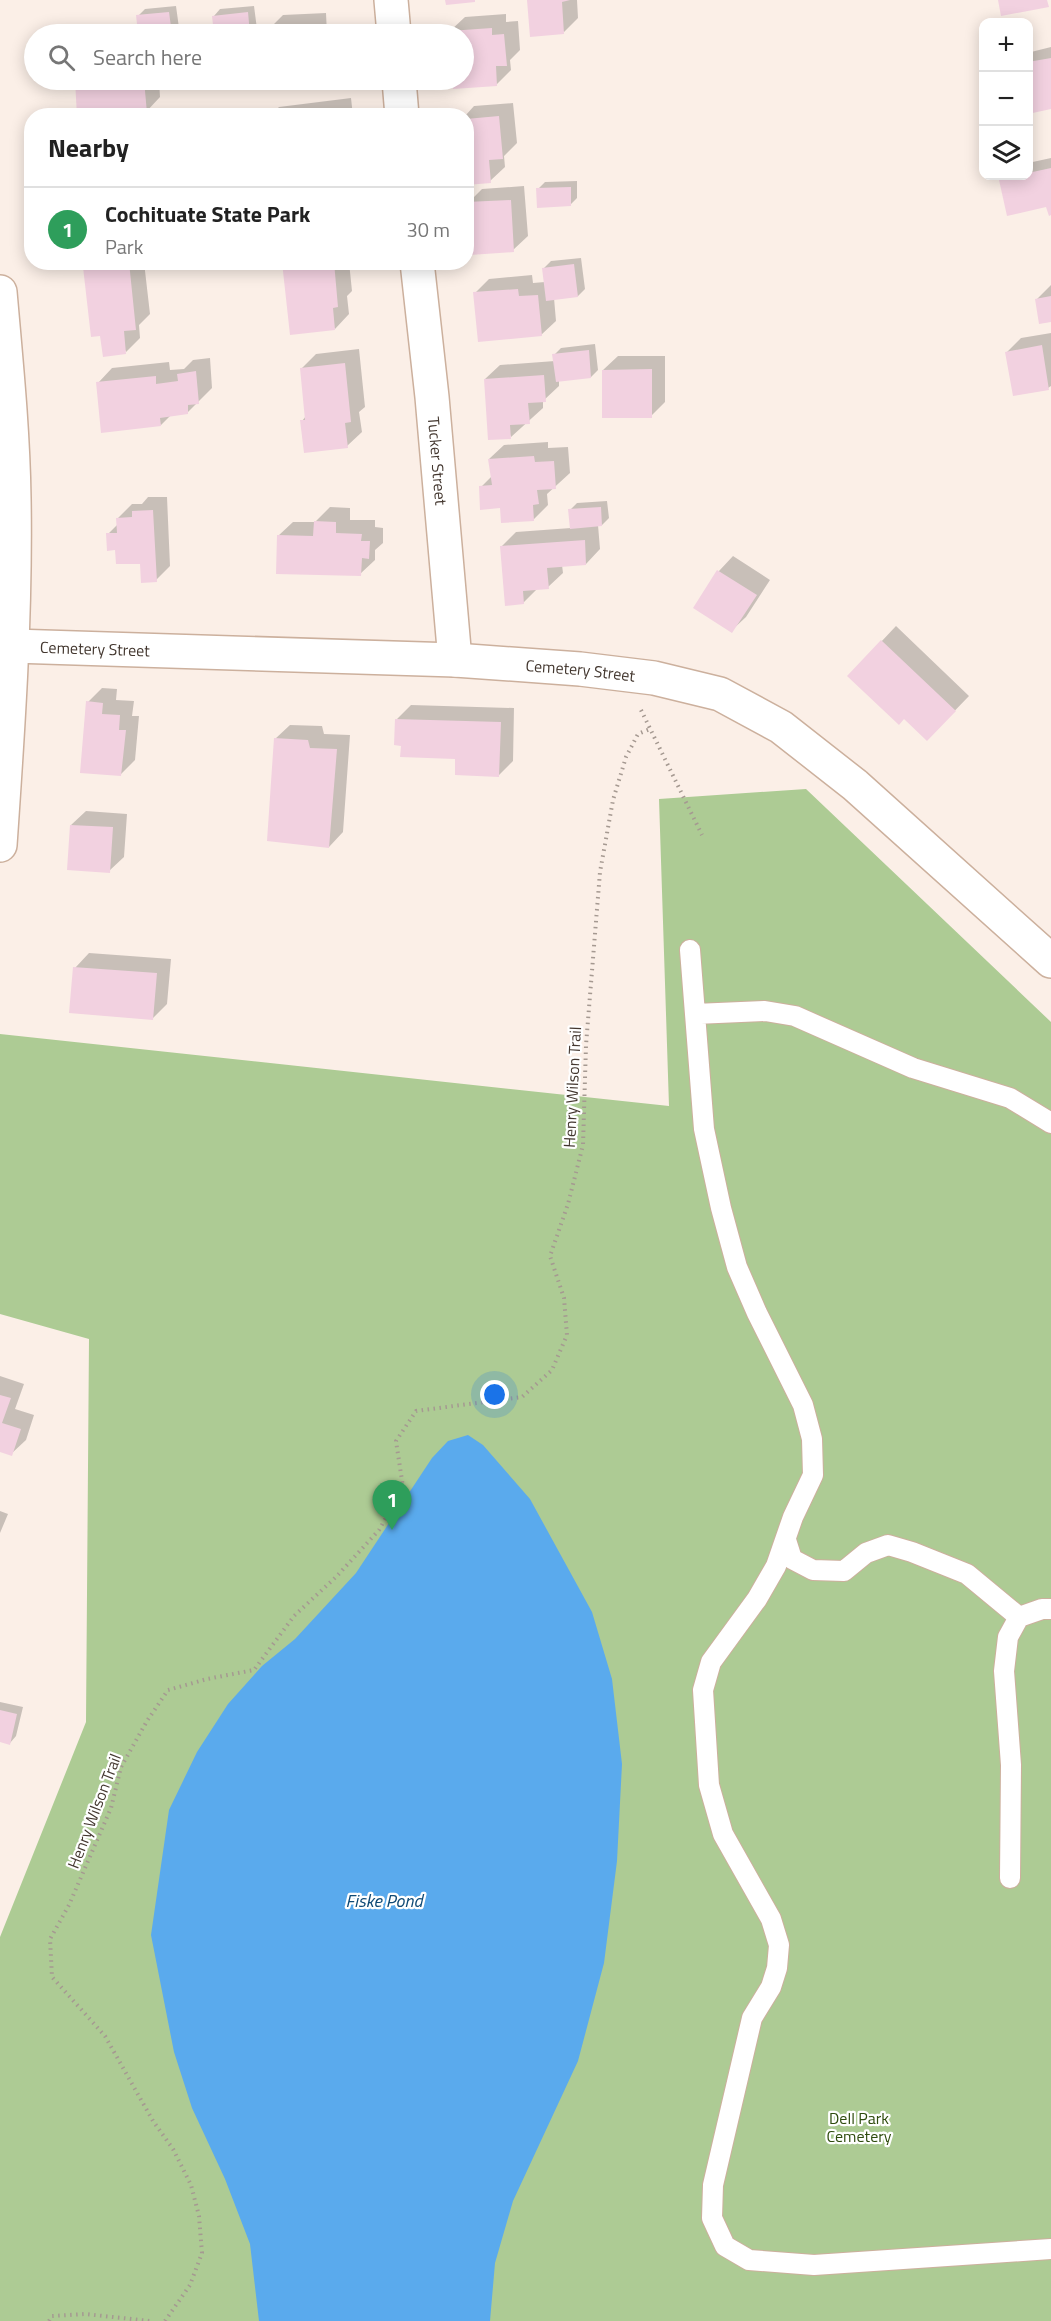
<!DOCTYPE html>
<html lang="en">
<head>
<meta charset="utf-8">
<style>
	body { margin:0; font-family:"Titillium Web",sans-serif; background:#f2f2f2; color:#222 }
	.controls { position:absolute; right:18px; top:18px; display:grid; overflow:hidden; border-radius:12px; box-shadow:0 3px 15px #0003 }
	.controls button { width:54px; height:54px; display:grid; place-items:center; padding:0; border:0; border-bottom:2px solid #e0e0e0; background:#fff; color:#222; font:30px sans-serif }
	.you { position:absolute; left:495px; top:1395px; width:21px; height:21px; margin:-15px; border:4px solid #fff; border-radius:50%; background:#1a73e8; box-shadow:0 0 0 9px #1a73e833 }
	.badge { display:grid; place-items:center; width:39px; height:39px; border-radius:50%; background:#0f766e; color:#fff; font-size:20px; font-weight:700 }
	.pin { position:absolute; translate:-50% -50px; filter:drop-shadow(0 2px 3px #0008) }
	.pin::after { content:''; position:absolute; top:32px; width:21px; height:18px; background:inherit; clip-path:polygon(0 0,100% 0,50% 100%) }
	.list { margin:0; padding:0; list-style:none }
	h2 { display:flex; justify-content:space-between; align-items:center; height:78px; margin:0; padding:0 24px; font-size:26px }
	h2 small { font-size:20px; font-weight:400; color:#767676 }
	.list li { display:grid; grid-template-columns:39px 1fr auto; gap:18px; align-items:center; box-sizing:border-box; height:84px; padding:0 24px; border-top:2px solid #e0e0e0 }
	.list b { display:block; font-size:22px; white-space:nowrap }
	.list p { margin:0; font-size:20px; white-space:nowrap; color:#767676 }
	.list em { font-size:20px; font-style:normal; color:#767676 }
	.icon { flex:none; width:33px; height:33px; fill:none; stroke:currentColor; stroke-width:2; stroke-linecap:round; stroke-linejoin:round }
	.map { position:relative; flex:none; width:1051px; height:2321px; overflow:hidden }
	.search { position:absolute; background:#fff; box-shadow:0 3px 15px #0003; left:24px; top:24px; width:450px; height:66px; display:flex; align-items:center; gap:15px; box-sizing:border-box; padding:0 21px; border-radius:33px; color:#767676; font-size:22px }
	.panel { position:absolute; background:#fff; box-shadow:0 3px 15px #0003; left:24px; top:108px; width:450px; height:162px; border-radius:24px }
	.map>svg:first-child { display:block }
	.green { fill:#adcb94 }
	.water { fill:#5aaaed }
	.shadow { fill:#0003 }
	.building { fill:#f2d1e0 }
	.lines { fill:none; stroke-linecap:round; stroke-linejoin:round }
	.lane-casing { stroke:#ccb09d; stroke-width:22 }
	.street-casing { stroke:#ccb09d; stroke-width:36 }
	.secondary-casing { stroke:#ccb09d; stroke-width:36 }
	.path { stroke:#a59991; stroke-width:4; stroke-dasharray:1.5 4.5; stroke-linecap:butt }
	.lane { stroke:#fff; stroke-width:20 }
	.street { stroke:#fff; stroke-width:33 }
	.secondary { stroke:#fff; stroke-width:33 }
	.labels { text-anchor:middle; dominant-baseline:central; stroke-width:4.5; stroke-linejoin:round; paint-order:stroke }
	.street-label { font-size:16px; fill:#43372f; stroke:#fff }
	.park-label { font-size:16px; fill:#2e4b0d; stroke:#fff }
	.water-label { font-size:18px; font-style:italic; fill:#0f4a76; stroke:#fff }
</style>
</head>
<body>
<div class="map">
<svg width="1051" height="2321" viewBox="0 0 1051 2321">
	<rect width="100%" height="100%" fill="#fbefe7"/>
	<path class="green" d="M 806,789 L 1051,1022 L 1051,2321 L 0,2321 L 0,1937 L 86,1722 L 89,1339 L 0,1314 L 0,1034 L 669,1106 L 659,799 Z"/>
	<path class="water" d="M 468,1435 L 483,1445 L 530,1499 L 592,1612 L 612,1679 L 622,1764 L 617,1861 L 604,1963 L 578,2061 L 513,2201 L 495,2263 L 490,2321 L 259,2321 L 250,2244 L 225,2179 L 192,2108 L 174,2052 L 151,1935 L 169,1810 L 197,1752 L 228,1704 L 262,1666 L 295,1639 L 356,1573 L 432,1458 L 448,1441 Z"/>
	<path class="shadow" d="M 529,0 L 577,0 L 578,18 L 564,32 Z
		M 176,6 L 179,28 L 172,34 L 140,34 L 138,16 L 145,9 Z
		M 254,6 L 257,29 L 252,34 L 216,34 L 214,16 L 220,9 Z
		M 326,13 L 327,34 L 269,34 L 269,29 L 283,15 Z
		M 506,14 L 506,22 L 518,21 L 520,50 L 510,60 L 511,70 L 496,85 L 454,87 L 454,80 L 464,80 L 464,34 L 451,34 L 450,31 L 465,17 Z
		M 1051,47 L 1051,107 L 1028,112 L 1028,54 L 1031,52 Z
		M 76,80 L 159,80 L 160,97 L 146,112 L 139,116 L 79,116 Z
		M 270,80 L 315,80 L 313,82 L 271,83 Z
		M 351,98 L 353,116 L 270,116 L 279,107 Z
		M 513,103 L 517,143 L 504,156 L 505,167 L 490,181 L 466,183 L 466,116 L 465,116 L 474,106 Z
		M 1051,158 L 1051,214 L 1047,205 L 1001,181 L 1006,176 L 1028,176 L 1028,163 Z
		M 577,181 L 577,198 L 570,205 L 538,189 L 545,182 Z
		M 524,186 L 528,236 L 513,250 L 468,203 L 482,189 Z
		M 581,258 L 585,289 L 578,296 L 554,298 L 556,321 L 541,335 L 475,293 L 489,279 L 532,275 L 533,283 L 545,282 L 544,268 L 551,261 Z
		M 90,262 L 144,262 L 150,314 L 139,325 L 140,338 L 126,352 L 85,268 Z
		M 284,262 L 349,262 L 352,291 L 347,296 L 349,314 L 335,329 Z
		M 1051,285 L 1051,321 L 1036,300 Z
		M 1051,333 L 1051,386 L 1048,388 L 1007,352 L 1021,338 Z
		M 595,344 L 598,370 L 591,377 L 559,380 L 559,386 L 543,401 L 543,408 L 511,437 L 485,379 L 500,365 L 555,361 L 554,355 L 561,348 Z
		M 359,349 L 365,407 L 359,412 L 362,432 L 347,446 L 302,421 L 306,416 L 301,369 L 316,354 Z
		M 618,356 L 665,356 L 665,402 L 651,416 L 603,370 Z
		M 210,358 L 212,388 L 187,413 L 171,415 L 161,425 L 98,383 L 112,368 L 169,362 L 170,370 L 184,369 L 193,360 Z
		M 548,442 L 548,448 L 568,447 L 570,473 L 547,494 L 548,505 L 533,520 L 501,506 L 481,487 L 492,476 L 489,459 L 504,445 Z
		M 148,497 L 167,497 L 170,566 L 156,580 L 142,562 L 116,549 L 108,534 L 118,524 L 118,518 L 132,504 L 142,504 Z
		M 607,501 L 609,518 L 602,525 L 598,525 L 600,549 L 586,564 L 562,565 L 563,573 L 548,587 L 538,588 L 523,603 L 502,546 L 516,532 L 571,528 L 570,510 L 577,503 Z
		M 330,507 L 350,508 L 350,520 L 375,520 L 375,527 L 383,528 L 383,543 L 375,550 L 375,560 L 360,574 L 278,536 L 293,522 L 315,522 Z
		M 733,556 L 770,580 L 746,617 L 731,631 L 695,608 L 719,571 Z
		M 896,626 L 969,696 L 941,725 L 904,717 L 849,676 Z
		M 102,688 L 117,689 L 116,700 L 134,701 L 132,716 L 139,716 L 135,760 L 121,774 L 88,702 Z
		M 411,705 L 514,708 L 513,761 L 499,775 L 457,757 L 403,744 L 396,720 Z
		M 290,725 L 322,726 L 324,734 L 350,735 L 343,832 L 329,847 L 275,739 Z
		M 86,811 L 127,814 L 124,857 L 109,871 L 71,825 Z
		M 89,953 L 171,959 L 167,1004 L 153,1018 L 75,968 Z
		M 0,1376 L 24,1384 L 15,1409 L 34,1415 L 26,1440 L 11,1454 L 0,1451 Z
		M 0,1511 L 8,1514 L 0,1533 Z
		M 0,1702 L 23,1707 L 16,1736 L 10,1743 L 0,1741 Z"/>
	<path class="building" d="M 445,0 L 475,0 L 475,2 L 446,5 Z
		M 527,0 L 570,0 L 562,2 L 564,34 L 530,37 Z
		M 998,0 L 1047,0 L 1049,7 L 1001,16 Z
		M 169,12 L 172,34 L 138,34 L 136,15 Z
		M 248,12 L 250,34 L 214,34 L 212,16 Z
		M 312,27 L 312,34 L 267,34 L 267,29 Z
		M 492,28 L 492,35 L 504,34 L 507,66 L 496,66 L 497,86 L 453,89 L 452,80 L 464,80 L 464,34 L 449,34 L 449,31 Z
		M 1051,58 L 1051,109 L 1028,114 L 1028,62 Z
		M 75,80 L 144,80 L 147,113 L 131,116 L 77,116 Z
		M 269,80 L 313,80 L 313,83 L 269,85 Z
		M 499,116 L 503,159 L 489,160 L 491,183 L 466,185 L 466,119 Z
		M 1051,168 L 1051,215 L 1049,216 L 1046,207 L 1007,216 L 999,180 L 1028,176 L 1028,173 Z
		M 571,187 L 571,206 L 537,208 L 536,188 Z
		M 511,200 L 514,252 L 470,255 L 466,202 Z
		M 129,262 L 136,330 L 124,331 L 126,354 L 103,357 L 100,336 L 91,337 L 83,267 Z
		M 282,262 L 334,262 L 338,307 L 333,308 L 335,330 L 290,335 Z
		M 574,264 L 578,297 L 546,301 L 542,268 Z
		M 518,289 L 519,296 L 538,295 L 542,336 L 478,342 L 473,292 Z
		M 1051,296 L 1051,322 L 1039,324 L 1035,299 Z
		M 1042,345 L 1049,390 L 1013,396 L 1005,352 Z
		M 589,350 L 591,378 L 556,382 L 552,354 Z
		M 345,363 L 351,422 L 345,423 L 348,448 L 304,453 L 300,420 L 305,420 L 300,368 Z
		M 652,369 L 652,418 L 602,418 L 602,370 Z
		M 196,371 L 199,404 L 188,405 L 188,414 L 160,418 L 161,426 L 101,433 L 96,382 L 156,376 L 156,384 L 178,381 L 177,374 Z
		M 544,375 L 546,402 L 528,403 L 530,424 L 510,425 L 511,439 L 488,440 L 484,379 Z
		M 534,456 L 535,462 L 554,461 L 556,489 L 537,490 L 539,504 L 533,505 L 534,521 L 501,523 L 500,508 L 480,510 L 479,486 L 492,485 L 488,459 Z
		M 601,507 L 602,526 L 570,529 L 568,509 Z
		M 153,510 L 157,582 L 141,583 L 140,564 L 116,564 L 115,550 L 107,551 L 106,533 L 117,533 L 116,518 L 132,517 L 132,511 Z
		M 314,521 L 336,522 L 336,533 L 362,534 L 361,541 L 370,541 L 369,559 L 362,558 L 361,576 L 276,574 L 277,535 L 313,536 Z
		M 585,540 L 586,565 L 547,568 L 549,589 L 523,591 L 524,604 L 505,606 L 500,546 Z
		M 717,570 L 757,595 L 732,633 L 693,608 Z
		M 881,640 L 956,711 L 927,741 L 904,719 L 899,725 L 847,676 Z
		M 86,701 L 103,703 L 102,714 L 120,715 L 119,730 L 126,730 L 121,776 L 80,773 Z
		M 395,719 L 501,722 L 499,777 L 455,775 L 455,759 L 400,757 L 401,746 L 394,745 Z
		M 274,738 L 308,740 L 310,748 L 337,749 L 329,848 L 267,841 Z
		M 70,825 L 113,827 L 110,873 L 67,870 Z
		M 73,967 L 157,973 L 153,1020 L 69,1013 Z
		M 0,1395 L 11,1398 L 2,1423 L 21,1429 L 12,1456 L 0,1452 Z
		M 0,1710 L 17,1714 L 10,1745 L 0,1742 Z"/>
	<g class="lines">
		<g class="lane-casing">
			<path id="lane" d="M 690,950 L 704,1129 L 721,1208 L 737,1267 L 757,1313 L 803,1405 L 812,1439 L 813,1475 L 793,1517 L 776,1566 L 757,1599 L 711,1662 L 703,1690 L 709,1785 L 723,1834 L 771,1919 L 779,1945 L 777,1968 L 771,1987 L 752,2018 L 713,2185 L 712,2218 L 725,2246 L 749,2260 L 814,2265 L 1051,2249
				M 695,1014 L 765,1011 L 795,1016 L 913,1068 L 1010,1098 L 1051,1123
				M 786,1540 L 792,1559 L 813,1570 L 844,1571 L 866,1553 L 888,1545 L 912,1552 L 967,1574 L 1019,1617
				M 1010,1878 L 1011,1765 L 1004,1671 L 1008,1637 L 1019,1617 L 1042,1609 L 1051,1609"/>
		</g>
		<g class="street-casing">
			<g id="street">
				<path d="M 391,0 L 394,34"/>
				<path d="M 399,80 L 402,116"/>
				<path id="s1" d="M 417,262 L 432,397 L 455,660"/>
				<path id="s2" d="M 13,646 L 455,660 L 580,669 L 654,678 L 720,694 L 781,727 L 855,785 L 1051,961"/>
			</g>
		</g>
		<g class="secondary-casing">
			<path id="secondary" d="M 0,292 C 6,361 13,429 14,498 C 16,614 8,729 0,845"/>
		</g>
		<path class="path" d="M 641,710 L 702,835
			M 49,2321 L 52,2316 L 85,2314 L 150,2321
			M 165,2321 L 190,2285 L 202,2253 L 199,2216 L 191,2185 L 173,2149 L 153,2121 L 105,2036 L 52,1977 L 50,1939 L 69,1905 L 111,1808 L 121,1767 L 147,1721 L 168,1690 L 207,1679 L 254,1670 L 294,1616 L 337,1576 L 379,1530 L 403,1487 L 396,1441 L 416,1411 L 522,1397 L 552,1370 L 567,1335 L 564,1298 L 550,1256 L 568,1204 L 583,1145 L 586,1045 L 600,872 L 613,800 L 626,757 L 638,734 L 650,729"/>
		<use href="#lane" class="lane"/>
		<use href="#street" class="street"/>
		<use href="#secondary" class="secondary"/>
	</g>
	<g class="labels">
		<g class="street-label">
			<text stroke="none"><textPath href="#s1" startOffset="200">Tucker Street</textPath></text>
			<text stroke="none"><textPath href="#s2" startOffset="82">Cemetery Street</textPath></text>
			<text stroke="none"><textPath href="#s2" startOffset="568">Cemetery Street</textPath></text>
			<text transform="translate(572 1087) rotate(-87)">Henry Wilson Trail</text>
			<text transform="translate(94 1811) rotate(-69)">Henry Wilson Trail</text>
		</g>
		<g class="park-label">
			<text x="859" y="2118">Dell Park<tspan x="859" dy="18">Cemetery</tspan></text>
		</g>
		<g class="water-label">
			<text x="384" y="1900">Fiske Pond</text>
		</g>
	</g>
</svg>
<div class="controls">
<button>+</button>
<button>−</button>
<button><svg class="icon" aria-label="layers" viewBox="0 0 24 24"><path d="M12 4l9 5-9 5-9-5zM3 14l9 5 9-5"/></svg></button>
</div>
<div class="you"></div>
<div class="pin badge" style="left:392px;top:1530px;background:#2e9e5b">1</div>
<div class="search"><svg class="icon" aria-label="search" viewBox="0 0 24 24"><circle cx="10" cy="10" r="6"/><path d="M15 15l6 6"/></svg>Search here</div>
<section class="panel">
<h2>Nearby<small></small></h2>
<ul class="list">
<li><span class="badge" style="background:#2e9e5b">1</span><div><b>Cochituate State Park</b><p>Park</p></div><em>30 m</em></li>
</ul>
</section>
</div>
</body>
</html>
